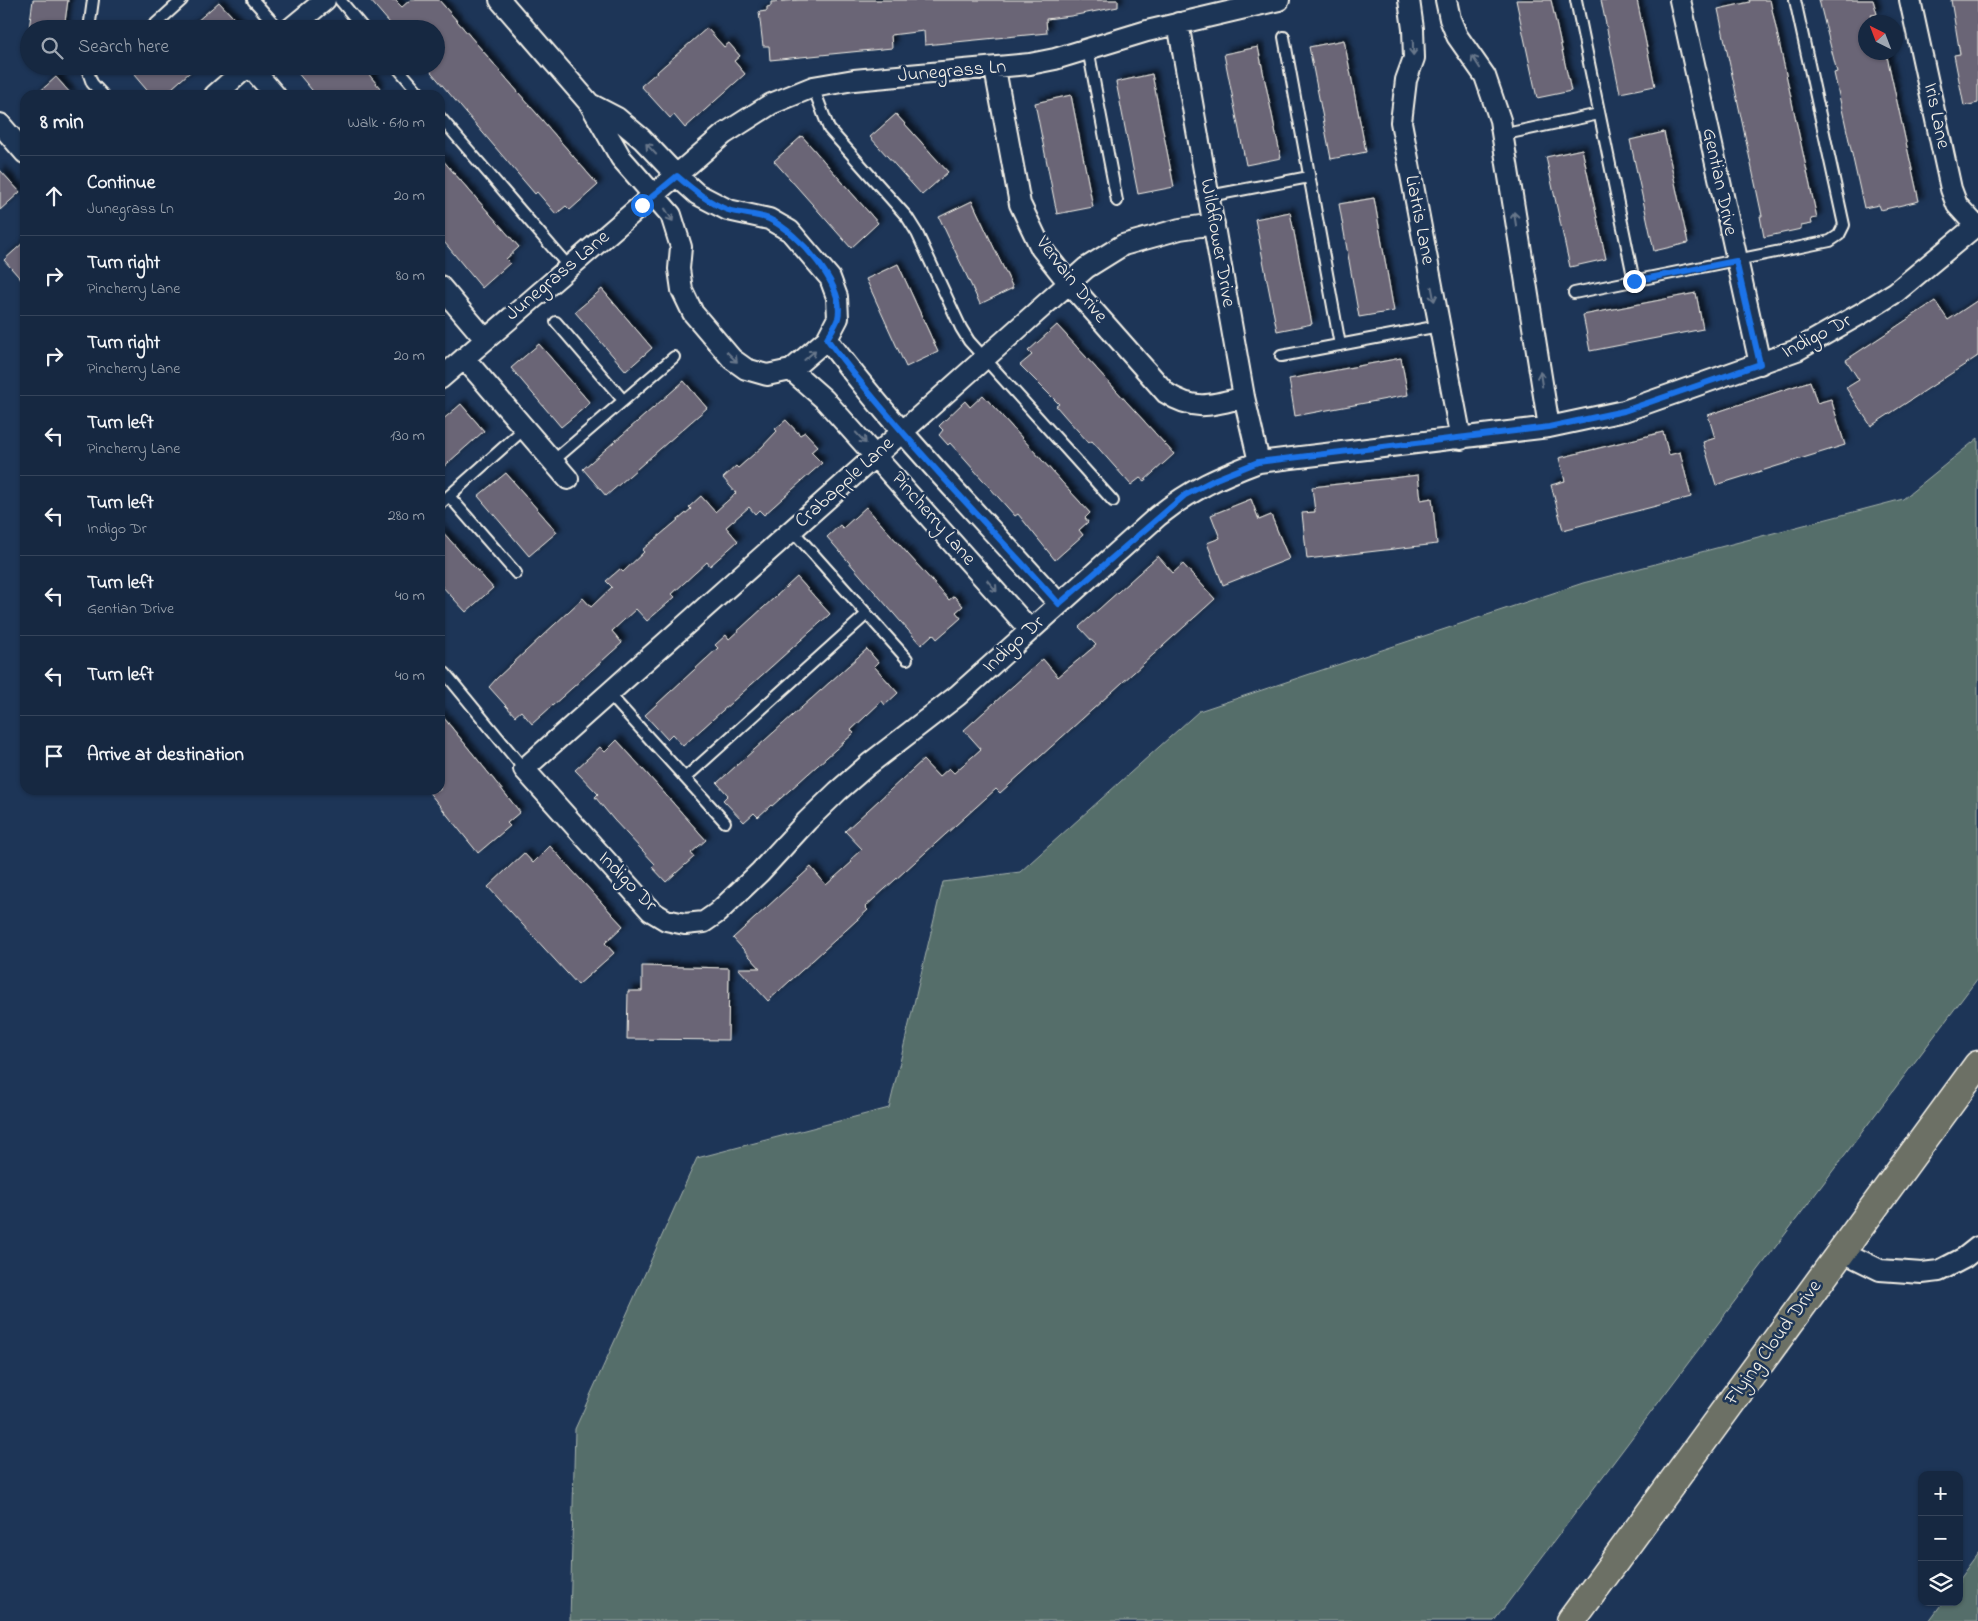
<!DOCTYPE html>
<html lang="en">
<head>
<meta charset="utf-8">
<style>
	body { margin:0; font-family:"Indie Flower",sans-serif; background:#23344c; color:#f1f3f6 }
	.controls { position:absolute; right:15px; bottom:15px; display:grid; overflow:hidden; border-radius:10px; box-shadow:0 1px 4px #0004 }
	.controls button { width:45px; height:45px; display:grid; place-items:center; padding:0; border:0; border-bottom:1px solid #35445a; background:#162841; color:#f1f3f6; font:25px sans-serif }
	.compass { position:absolute; left:1858px; top:15px; width:45px; height:45px; border-radius:50%; background:#162841; box-shadow:0 1px 4px #0004; rotate:318deg }
	.stop { position:absolute; width:15px; height:15px; margin:-11px; border:4px solid #1a73e8; border-radius:50%; background:#fff }
	.stop.end { background:#1a73e8; border-color:#fff; box-shadow:0 1px 5px #0008 }
	.list { margin:0; padding:0; list-style:none }
	h2 { display:flex; justify-content:space-between; align-items:center; height:65px; margin:0; padding:0 20px; font-size:21px }
	h2 small { font-size:16px; font-weight:400; color:#9ea6b1 }
	.list li { display:grid; grid-template-columns:32px 1fr auto; gap:15px; align-items:center; box-sizing:border-box; height:80px; padding:0 20px; border-top:1px solid #35445a }
	.list b { display:block; font-size:19px; white-space:nowrap }
	.list p { margin:0; font-size:16px; white-space:nowrap; color:#9ea6b1 }
	.list em { font-size:16px; font-style:normal; color:#9ea6b1 }
	.icon { flex:none; width:28px; height:28px; fill:none; stroke:currentColor; stroke-width:2; stroke-linecap:round; stroke-linejoin:round }
	.map { position:relative; flex:none; width:1978px; height:1621px; overflow:hidden }
	.search { position:absolute; background:#162841; box-shadow:0 1px 4px #0004; left:20px; top:20px; width:425px; height:55px; display:flex; align-items:center; gap:12px; box-sizing:border-box; padding:0 18px; border-radius:28px; color:#9ea6b1; font-size:19px }
	.panel { position:absolute; background:#162841; box-shadow:0 1px 4px #0004; left:20px; top:90px; width:425px; height:705px; border-radius:15px }
	.map>svg:first-child { display:block }
	.green { fill:#546e6b; stroke:#a4b0aa }
	.building { fill:#6a6576; stroke:#f4f1e8; filter:url(#shadow) }
	.lines { fill:none; stroke-linecap:round; stroke-linejoin:round }
	.service-casing { stroke:#f4f1e8; stroke-width:14 }
	.minor-casing { stroke:#f4f1e8; stroke-width:24 }
	.primary-casing { stroke:#f4f1e8; stroke-width:31 }
	.service { stroke:#1d3557; stroke-width:10 }
	.minor { stroke:#1d3557; stroke-width:20 }
	.primary { stroke:#6c7065; stroke-width:28 }
	.oneway { stroke:#68778a }
	.route { stroke:#1a73e8; stroke-width:6 }
	.labels { text-anchor:middle; dominant-baseline:central; stroke-width:5; stroke-linejoin:round; paint-order:stroke }
	.street-label { font-size:20px; fill:#f4f1e8; stroke:#1d3557 }
</style>
</head>
<body>
<div class="map">
<svg width="1978" height="1621" viewBox="0 0 1978 1621">
	<defs>
		<filter id="shadow"><feDropShadow dx="4.5" dy="-4.5" stdDeviation="2.5" flood-color="#0009"/></filter>
	</defs>
	<rect width="100%" height="100%" fill="#1d3557"/>
	<filter id="ink" filterUnits="userSpaceOnUse"><feTurbulence type="fractalNoise" baseFrequency=".02" numOctaves="2"/><feDisplacementMap in="SourceGraphic" scale="10" xChannelSelector="R" yChannelSelector="G"/><feConvolveMatrix kernelMatrix="1 2 1 2 8 2 1 2 1" color-interpolation-filters="sRGB"/></filter>
	<g filter="url(#ink)">
		<path class="green" d="M 1978,438 L 1978,978 L 1494,1621 L 570,1621 L 575,1429 L 697,1158 L 889,1108 L 943,882 L 1020,872 L 1199,711 L 1583,583 L 1903,499 Z
			M 1978,1553 L 1978,1621 L 1929,1621 L 1943,1602 L 1959,1602 L 1959,1579 Z"/>
		<path class="building" d="M 33,0 L 68,0 L 64,29 L 29,29 Z
			M 370,0 L 395,0 L 402,7 L 410,0 L 439,0 L 598,185 L 570,210 L 566,206 L 556,214 L 537,192 L 535,194 L 426,66 L 436,66 L 436,29 L 395,29 Z
			M 799,0 L 1118,0 L 1118,7 L 1071,16 L 1046,19 L 1047,33 L 925,45 L 924,31 L 891,35 L 892,48 L 770,60 L 769,46 L 763,46 L 759,12 L 767,11 L 767,7 L 771,6 L 771,2 Z
			M 1516,0 L 1551,0 L 1571,91 L 1537,98 Z
			M 1601,0 L 1637,0 L 1655,86 L 1620,93 Z
			M 1749,0 L 1770,0 L 1817,218 L 1811,219 L 1812,224 L 1801,226 L 1801,229 L 1764,237 L 1760,216 L 1762,216 L 1718,9 L 1750,2 Z
			M 1819,0 L 1873,0 L 1877,14 L 1871,15 L 1873,22 L 1866,22 L 1866,52 L 1886,52 L 1919,201 L 1881,210 L 1879,205 L 1864,208 L 1834,73 L 1837,72 Z
			M 1951,0 L 1978,0 L 1978,103 L 1964,106 L 1954,55 L 1960,54 Z
			M 219,2 L 244,29 L 188,29 Z
			M 707,28 L 724,47 L 729,43 L 740,56 L 734,61 L 745,74 L 685,128 L 674,115 L 670,118 L 641,86 Z
			M 1344,40 L 1366,152 L 1331,159 L 1309,47 Z
			M 1258,47 L 1281,158 L 1246,165 L 1224,54 Z
			M 144,66 L 197,66 L 164,95 L 151,95 L 134,75 Z
			M 292,66 L 362,66 L 380,88 L 372,95 L 316,95 Z
			M 1152,74 L 1174,187 L 1138,194 L 1116,82 Z
			M 56,77 L 72,95 L 36,95 Z
			M 1071,95 L 1093,207 L 1057,214 L 1035,103 Z
			M 896,114 L 948,172 L 922,195 L 870,137 Z
			M 1664,132 L 1688,243 L 1654,251 L 1630,140 Z
			M 802,136 L 878,223 L 851,248 L 774,161 Z
			M 1582,149 L 1606,259 L 1570,267 L 1546,157 Z
			M 440,157 L 519,247 L 506,259 L 510,263 L 482,288 L 440,237 Z
			M 0,170 L 20,192 L 0,210 Z
			M 1374,198 L 1394,311 L 1359,317 L 1339,204 Z
			M 972,201 L 1013,288 L 980,304 L 939,217 Z
			M 1290,212 L 1312,324 L 1277,331 L 1255,219 Z
			M 25,241 L 25,284 L 4,260 Z
			M 898,264 L 938,352 L 906,367 L 866,279 Z
			M 602,289 L 652,348 L 626,371 L 575,312 Z
			M 1696,293 L 1703,329 L 1590,351 L 1583,315 Z
			M 1978,300 L 1978,356 L 1871,426 L 1846,388 L 1859,380 L 1846,360 L 1935,301 L 1948,320 Z
			M 1057,325 L 1174,454 L 1144,481 L 1140,478 L 1131,485 L 1092,441 L 1089,443 L 1069,421 L 1056,406 L 1059,404 L 1020,365 L 1032,355 L 1028,351 Z
			M 539,344 L 590,403 L 561,427 L 511,368 Z
			M 1401,358 L 1408,395 L 1295,416 L 1289,379 Z
			M 684,381 L 707,408 L 606,496 L 583,469 Z
			M 1810,381 L 1817,403 L 1831,399 L 1845,445 L 1716,485 L 1703,442 L 1715,438 L 1708,415 Z
			M 983,395 L 1090,513 L 1085,518 L 1088,522 L 1079,530 L 1083,535 L 1055,560 L 1018,514 L 1015,516 L 950,443 L 948,445 L 939,435 L 943,430 L 939,426 L 965,401 L 970,407 Z
			M 461,404 L 484,431 L 440,470 L 440,422 Z
			M 786,420 L 800,435 L 805,432 L 818,446 L 811,452 L 822,463 L 764,515 L 759,510 L 755,514 L 749,507 L 726,527 L 738,541 L 710,566 L 707,562 L 672,594 L 675,597 L 647,621 L 636,609 L 612,631 L 622,643 L 532,724 L 521,711 L 515,716 L 489,687 L 497,678 L 583,598 L 591,607 L 612,587 L 606,581 L 620,569 L 623,572 L 644,552 L 642,550 L 691,509 L 689,507 L 701,496 L 715,512 L 736,493 L 723,478 L 736,466 L 738,468 L 762,447 L 777,431 L 775,429 Z
			M 1663,432 L 1669,455 L 1680,452 L 1691,497 L 1563,530 L 1551,485 L 1565,481 L 1559,458 Z
			M 506,473 L 557,532 L 529,556 L 478,496 Z
			M 1418,475 L 1421,500 L 1432,498 L 1437,544 L 1307,559 L 1302,513 L 1315,512 L 1312,487 Z
			M 1251,499 L 1259,520 L 1271,515 L 1289,559 L 1223,585 L 1207,543 L 1220,538 L 1211,515 Z
			M 866,507 L 949,600 L 954,596 L 963,606 L 956,612 L 961,618 L 937,639 L 933,634 L 921,645 L 827,537 L 840,525 L 843,528 Z
			M 440,529 L 493,588 L 466,612 L 440,584 Z
			M 1158,556 L 1173,573 L 1183,564 L 1215,599 L 1000,793 L 996,789 L 865,907 L 868,910 L 768,1001 L 738,968 L 760,968 L 733,938 L 811,867 L 826,885 L 852,862 L 850,860 L 862,849 L 845,831 L 923,760 L 939,777 L 949,768 L 954,773 L 981,749 L 964,730 L 1043,659 L 1058,677 L 1096,645 L 1079,627 Z
			M 797,577 L 830,614 L 683,746 L 672,734 L 667,739 L 645,715 L 718,648 L 715,645 L 726,635 L 729,639 Z
			M 867,649 L 878,662 L 874,666 L 898,693 L 885,705 L 882,701 L 851,730 L 854,733 L 772,806 L 771,805 L 758,817 L 754,813 L 744,822 L 723,800 L 728,795 L 717,783 Z
			M 440,713 L 520,812 L 507,823 L 510,826 L 478,853 L 427,790 L 440,790 Z
			M 617,740 L 706,840 L 691,853 L 694,857 L 666,882 L 652,867 L 655,864 L 614,820 L 595,797 L 598,794 L 575,770 L 600,747 L 605,752 Z
			M 550,846 L 623,926 L 605,943 L 614,953 L 578,985 L 488,887 L 524,853 L 533,863 Z
			M 642,966 L 729,968 L 728,1040 L 627,1039 L 628,991 L 642,991 Z"/>
		<g class="lines">
			<g class="service-casing">
				<path id="service" d="M 253,0 L 279,29
					M 340,0 L 364,29
					M 1576,0 L 1634,281
					M 89,29 L 93,0
					M 150,29 L 182,0
					M 1284,37 L 1340,345
					M 1088,49 L 1117,201
					M 86,66 L 92,83 L 103,95
					M 396,66 L 421,95
					M 813,87 L 829,129 L 907,217 L 917,233 L 961,328 L 969,341 L 1113,501
					M 440,117 L 569,267
					M 1501,135 L 1599,114
					M 1209,196 L 1309,177
					M 1574,293 L 1830,241 L 1839,235 L 1844,225 L 1795,0
					M 556,322 L 623,400
					M 1281,356 L 1439,326
					M 552,462 L 674,357
					M 449,496 L 516,573
					M 440,504 L 524,429
					M 792,530 L 907,659
					M 445,673 L 524,769
					M 610,695 L 725,822
					M 685,778 L 867,614"/>
			</g>
			<g class="minor-casing">
				<path id="minor" d="M 500,0 L 590,104 L 621,158 L 671,215 L 681,247 L 679,269 L 682,290 L 693,313 L 732,359 L 746,369 L 767,375 L 791,370 L 824,399 L 1030,630
					M 1409,0 L 1413,29 L 1414,58 L 1406,80 L 1401,122 L 1461,439
					M 1446,0 L 1450,19 L 1457,36 L 1485,76 L 1500,120 L 1549,427
					M 1680,0 L 1760,364
					M 1910,0 L 1951,189 L 1957,205 L 1976,226
					M 1178,23 L 1244,397 L 1259,462
					M 290,29 L 325,0
					M 250,66 L 275,95
					M 995,69 L 1020,204 L 1041,248 L 1068,282 L 1166,393 C 1195,412 1213,405 1244,397
					M 215,95 L 248,66
					M 590,104 L 617,118 L 642,139 L 677,176 L 697,194 L 728,210 L 769,219 L 790,231 L 830,278 L 837,297 L 838,318 L 827,339 C 897,433 981,517 1059,604
					M 0,124 L 25,153
					M 1214,224 L 1180,229 L 1123,245 L 1086,268 L 524,769 L 651,911 L 666,920 L 685,924 L 704,922 L 717,913 L 760,872 L 807,821 L 838,791 L 869,764 L 957,696 L 1158,516 C 1192,489 1219,477 1259,462 L 1549,427 L 1624,411 L 1797,350 L 1862,313 L 1896,292 L 1978,224
					M 440,286 L 485,339
					M 464,358 L 568,479
					M 791,370 L 827,339
					M 440,379 L 724,134 L 771,104 L 813,87 L 854,80 L 1030,64 L 1055,59 L 1147,31 L 1279,0
					M 1841,1251 L 1880,1270 L 1922,1273 L 1939,1271 L 1964,1258 L 1978,1247"/>
			</g>
			<g class="primary-casing">
				<path id="primary" d="M 1571,1621 L 1978,1065"/>
			</g>
			<use href="#service" class="service"/>
			<use href="#minor" class="minor"/>
			<use href="#primary" class="primary"/>
		</g>
		<defs><path id="oneway-shaft" d="M-6 0H5M1.5-3L5.5 0L1.5 3" fill="none" stroke-width="1.6" stroke-linecap="round" stroke-linejoin="round" transform="scale(1.25)"/></defs>
		<g class="oneway">
			<use href="#oneway-shaft" transform="translate(1413 48) rotate(89)"/>
			<use href="#oneway-shaft" transform="translate(1476 62) rotate(-123)"/>
			<use href="#oneway-shaft" transform="translate(651 149) rotate(-133)"/>
			<use href="#oneway-shaft" transform="translate(669 215) rotate(58)"/>
			<use href="#oneway-shaft" transform="translate(1515 219) rotate(-99)"/>
			<use href="#oneway-shaft" transform="translate(1433 294) rotate(79)"/>
			<use href="#oneway-shaft" transform="translate(810 355) rotate(-41)"/>
			<use href="#oneway-shaft" transform="translate(732 357) rotate(45)"/>
			<use href="#oneway-shaft" transform="translate(1541 379) rotate(-99)"/>
			<use href="#oneway-shaft" transform="translate(861 438) rotate(47)"/>
			<use href="#oneway-shaft" transform="translate(992 586) rotate(49)"/>
		</g>
	</g>
	<g class="lines" filter="url(#ink)">
		<path class="route" d="M 642,205 L 677,176 C 692,189 709,203 728,210 C 741,214 756,214 769,219 C 797,232 846,285 838,318 C 836,325 830,333 827,339 C 897,433 981,517 1059,604 L 1185,495 L 1216,479 L 1258,462 L 1549,427 L 1624,411 L 1760,364 L 1736,261 L 1634,281"/>
	</g>
	<g class="labels">
		<g class="street-label">
			<text transform="translate(952 72) rotate(-5)">Junegrass Ln</text>
			<text transform="translate(1936 116) rotate(78)">Iris Lane</text>
			<text transform="translate(1719 182) rotate(78)">Gentian Drive</text>
			<text transform="translate(1419 220) rotate(79)">Liatris Lane</text>
			<text transform="translate(1217 243) rotate(80)">Wildflower Drive</text>
			<text transform="translate(558 276) rotate(-40)">Junegrass Lane</text>
			<text transform="translate(1071 280) rotate(52)">Vervain Drive</text>
			<text transform="translate(1817 337) rotate(-27)">Indigo Dr</text>
			<text transform="translate(845 483) rotate(-42)">Crabapple Lane</text>
			<text transform="translate(933 519) rotate(49)">Pincherry Lane</text>
			<text transform="translate(1014 645) rotate(-42)">Indigo Dr</text>
			<text transform="translate(627 882) rotate(46)">Indigo Dr</text>
			<text transform="translate(1774 1343) rotate(-54)">Flying Cloud Drive</text>
		</g>
	</g>
</svg>
<div class="controls">
<button>+</button>
<button>−</button>
<button><svg class="icon" aria-label="layers" viewBox="0 0 24 24"><path d="M12 4l9 5-9 5-9-5zM3 14l9 5 9-5"/></svg></button>
</div>
<svg class="compass" viewBox="-18 -18 36 36"><path d="M0-13l5 13h-10z" fill="#e53935"/><path d="M0 13l5-13h-10z" fill="#9ea6b1"/></svg>
<div class="stop" style="left:642px;top:205px"></div>
<div class="stop end" style="left:1634px;top:281px"></div>
<div class="search"><svg class="icon" aria-label="search" viewBox="0 0 24 24"><circle cx="10" cy="10" r="6"/><path d="M15 15l6 6"/></svg>Search here</div>
<section class="panel">
<h2>8 min<small>Walk · 610 m</small></h2>
<ul class="list">
<li><svg class="icon" aria-label="ahead" viewBox="0 0 24 24"><path d="M12 20V5M6 11l6-6 6 6"/></svg><div><b>Continue</b><p>Junegrass Ln</p></div><em>20 m</em></li>
<li><svg class="icon" aria-label="right" viewBox="0 0 24 24"><path d="M7 20v-9h11M14 6l5 5-5 5"/></svg><div><b>Turn right</b><p>Pincherry Lane</p></div><em>80 m</em></li>
<li><svg class="icon" aria-label="right" viewBox="0 0 24 24"><path d="M7 20v-9h11M14 6l5 5-5 5"/></svg><div><b>Turn right</b><p>Pincherry Lane</p></div><em>20 m</em></li>
<li><svg class="icon" aria-label="left" viewBox="0 0 24 24"><path d="M17 20v-9H6M10 6l-5 5 5 5"/></svg><div><b>Turn left</b><p>Pincherry Lane</p></div><em>130 m</em></li>
<li><svg class="icon" aria-label="left" viewBox="0 0 24 24"><path d="M17 20v-9H6M10 6l-5 5 5 5"/></svg><div><b>Turn left</b><p>Indigo Dr</p></div><em>280 m</em></li>
<li><svg class="icon" aria-label="left" viewBox="0 0 24 24"><path d="M17 20v-9H6M10 6l-5 5 5 5"/></svg><div><b>Turn left</b><p>Gentian Drive</p></div><em>40 m</em></li>
<li><svg class="icon" aria-label="left" viewBox="0 0 24 24"><path d="M17 20v-9H6M10 6l-5 5 5 5"/></svg><div><b>Turn left</b></div><em>40 m</em></li>
<li><svg class="icon" aria-label="arrive" viewBox="0 0 24 24"><path d="M6 21V4h12l-3 4 3 4H6"/></svg><div><b>Arrive at destination</b></div></li>
</ul>
</section>
</div>
</body>
</html>
